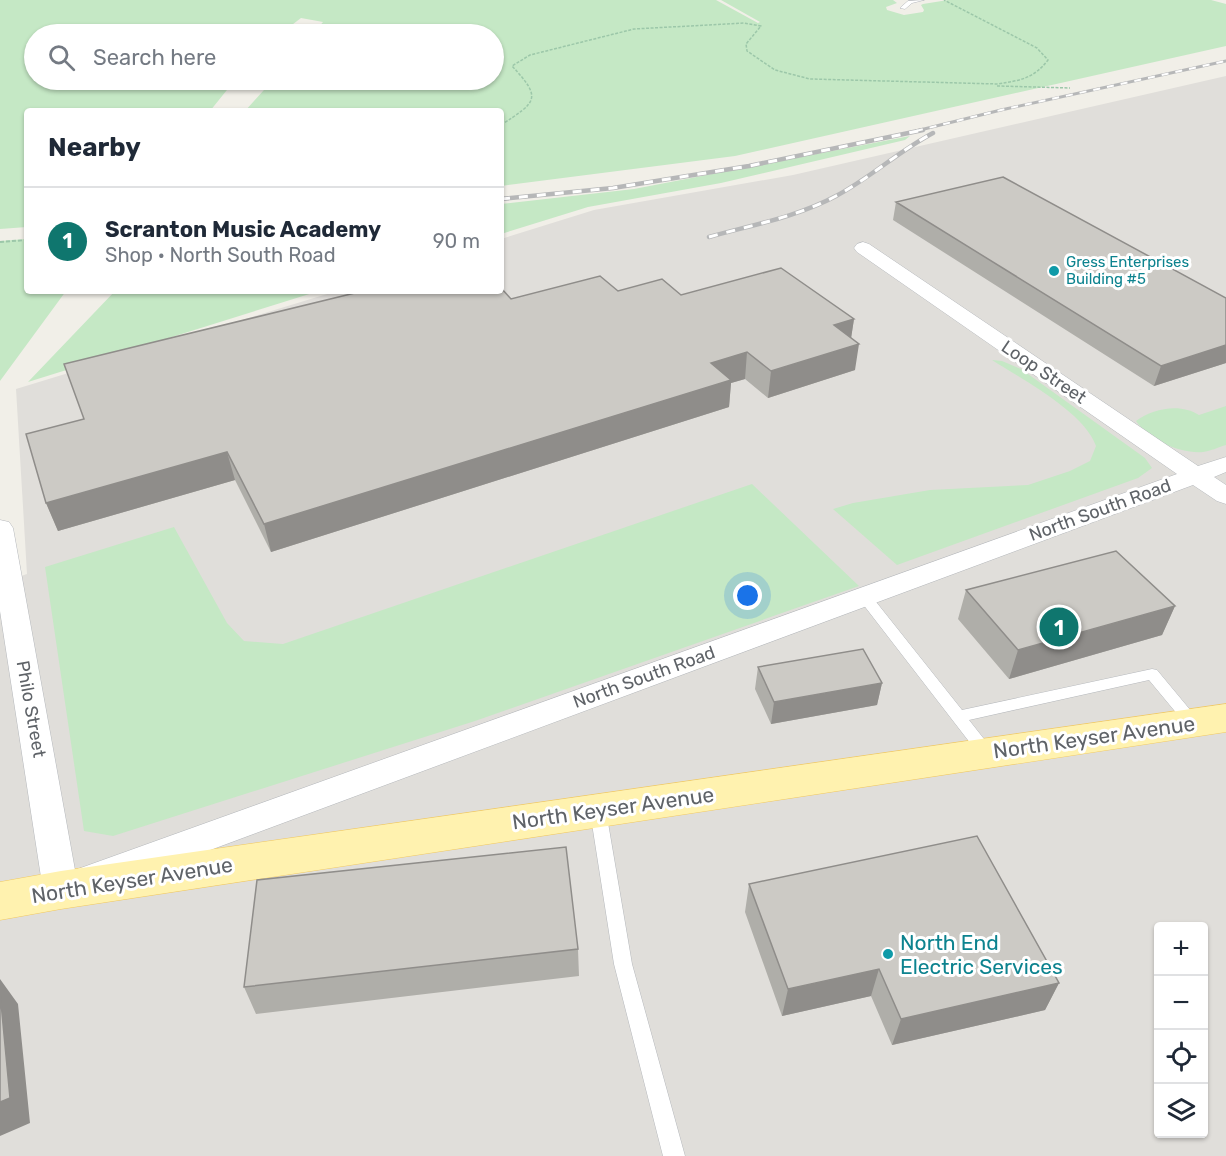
<!DOCTYPE html>
<html lang="en">
<head>
<meta charset="utf-8">
<style>
	body { margin:0; font-family:Rubik,sans-serif; background:#f2f2f3; color:#1f2937 }
	.controls { position:absolute; right:18px; bottom:18px; display:grid; overflow:hidden; border-radius:6px; box-shadow:0 2px 4px #0004 }
	.controls button { width:54px; height:54px; display:grid; place-items:center; padding:0; border:0; border-bottom:2px solid #e0e1e3; background:#fff; color:#1f2937; font:30px sans-serif }
	.you { position:absolute; left:748px; top:596px; width:21px; height:21px; margin:-15px; border:4px solid #fff; border-radius:50%; background:#1a73e8; box-shadow:0 0 0 9px #1a73e833 }
	.badge { display:grid; place-items:center; width:39px; height:39px; border-radius:50%; background:#0f766e; color:#fff; font-size:20px; font-weight:700 }
	.pin { position:absolute; translate:-50% -50%; border:3px solid #fff; box-shadow:0 2px 6px #0006 }
	.list { margin:0; padding:0; list-style:none }
	h2 { display:flex; justify-content:space-between; align-items:center; height:78px; margin:0; padding:0 24px; font-size:26px }
	h2 small { font-size:20px; font-weight:400; color:#747a83 }
	.list li { display:grid; grid-template-columns:39px 1fr auto; gap:18px; align-items:center; box-sizing:border-box; height:108px; padding:0 24px; border-top:2px solid #e0e1e3 }
	.list b { display:block; font-size:22px; white-space:nowrap }
	.list p { margin:0; font-size:20px; white-space:nowrap; color:#747a83 }
	.list em { font-size:20px; font-style:normal; color:#747a83 }
	.icon { flex:none; width:33px; height:33px; fill:none; stroke:currentColor; stroke-width:2; stroke-linecap:round; stroke-linejoin:round }
	.map { position:relative; flex:none; width:1226px; height:1156px; overflow:hidden }
	.search { position:absolute; background:#fff; box-shadow:0 2px 4px #0004; left:24px; top:24px; width:480px; height:66px; display:flex; align-items:center; gap:15px; box-sizing:border-box; padding:0 21px; border-radius:33px; color:#747a83; font-size:22px }
	.panel { position:absolute; background:#fff; box-shadow:0 2px 4px #0004; left:24px; top:108px; width:480px; height:186px; border-radius:6px }
	.map>svg:first-child { display:block }
	.industrial { fill:#e0deda; fill-rule:evenodd }
	.green { fill:#c5e8c5 }
	.lines { fill:none; stroke-linecap:round; stroke-linejoin:round }
	.lane-casing { stroke:#b5b8bc; stroke-width:1 }
	.street-casing { stroke:#b5b8bc; stroke-width:1 }
	.primary-casing { stroke:#f2c960; stroke-width:1 }
	.path-far1 { stroke:#9cc7a9; stroke-width:1.5; stroke-dasharray:3 1.5; stroke-linecap:butt }
	.path { stroke:#9cc7a9; stroke-width:2; stroke-dasharray:4 2; stroke-linecap:butt }
	.lane { fill:#fff; fill-rule:evenodd }
	.street { fill:#fff; fill-rule:evenodd }
	.primary { fill:#fff2af; fill-rule:evenodd }
	.rail-far1-casing { stroke:#b6b7b8; stroke-width:3 }
	.rail-casing { stroke:#b6b7b8; stroke-width:4.5 }
	.rail-far1 { stroke:#fff; stroke-width:2; stroke-dasharray:7; stroke-linecap:butt }
	.rail { stroke:#fff; stroke-width:3; stroke-dasharray:9; stroke-linecap:butt }
	.wall { fill:#afaea9 }
	.shaded-wall { fill:#8f8d8a }
	.building { fill:#cccac5; stroke:#8f8d8a; stroke-width:1.5 }
	.culture-dot { fill:#0f9aa8; stroke:#fff; stroke-width:2 }
	.labels { text-anchor:middle; dominant-baseline:central; stroke-width:6; stroke-linejoin:round; paint-order:stroke }
	.far-culture-label { font-size:15px; fill:#0d838f; stroke:#fff; text-anchor:start }
	.street-label { font-size:18px; fill:#5f6368; stroke:#fff }
	.near-street-label { font-size:21px; fill:#5f6368; stroke:#fff }
	.near-culture-label { font-size:21px; fill:#0d838f; stroke:#fff; text-anchor:start }
</style>
</head>
<body>
<div class="map">
<svg width="1226" height="1156" viewBox="0 0 1226 1156">
	<rect width="100%" height="100%" fill="#f1efe8"/>
	<path class="industrial" d="M 1226,76 L 1226,1156 L 0,1156 L 0,583 L 27,574 L 16,389 L 337,291 L 501,291 L 501,239 L 594,210 L 793,175 ZM 1158,926 L 1204,926 L 1204,1134 L 1158,1134 Z"/>
	<path class="green" d="M 0,0 L 716,0 L 758,23 L 760,22 L 721,0 L 893,0 L 897,3 L 886,7 L 887,10 L 904,15 L 923,12 L 924,10 L 921,5 L 923,4 L 948,0 L 1211,0 L 1226,4 L 1226,46 L 735,156 L 501,186 L 501,111 L 245,111 L 273,80 L 494,80 L 494,34 L 313,34 L 323,22 L 301,18 L 280,34 L 34,34 L 34,80 L 235,80 L 210,111 L 27,111 L 27,227 L 0,229 Z
		M 910,136 L 905,140 L 721,183 L 588,207 L 501,234 L 501,204 L 634,189 Z
		M 27,239 L 27,291 L 66,291 L 0,381 L 0,241 Z
		M 115,291 L 319,291 L 28,382 Z
		M 992,360 L 1002,361 L 1021,369 L 1145,458 L 1152,468 L 1138,478 L 897,565 L 833,509 L 853,503 L 930,490 L 1028,485 L 1070,471 L 1090,461 L 1096,446 C 1084,412 1023,380 992,360 Z
		M 1226,406 L 1226,445 C 1219,447 1211,451 1203,452 C 1180,454 1149,440 1136,421 C 1153,408 1181,403 1199,415 Z
		M 752,484 L 859,586 L 475,721 L 113,836 L 84,831 L 45,567 L 174,527 L 227,623 L 244,641 L 283,644 Z"/>
	<g class="lines">
		<g class="lane-casing">
			<path id="lane" d="M 924,0 L 912,3 L 905,9 L 900,8 L 908,1 Z
				M 864,591 L 869,593 L 962,710 L 1152,669 L 1157,670 L 1201,723 L 1198,727 L 1193,729 L 1188,727 L 1149,680 L 969,720 L 995,753 L 993,757 L 987,759 L 981,757 L 859,599 L 857,596 Z
				M 598,804 L 604,806 L 606,811 L 632,964 L 685,1156 L 663,1156 L 614,964 L 590,811 L 592,806 Z"/>
		</g>
		<g class="street-casing">
			<path id="street" d="M 863,242 L 869,244 L 1198,466 L 1226,457 L 1226,472 L 1214,477 L 1226,485 L 1226,504 L 1217,501 L 1193,485 L 73,901 L 61,905 L 49,901 L 43,890 L 0,611 L 0,520 L 9,522 L 13,528 L 75,870 L 1177,474 L 857,252 L 854,248 L 857,244 Z"/>
		</g>
		<g class="primary-casing">
			<path id="primary" d="M 1226,704 L 1226,732 L 61,909 L 0,920 L 0,882 L 61,871 Z"/>
		</g>
		<path class="path-far1" d="M 997,86 L 1070,88
			M 501,125 C 536,102 543,99 512,66 L 530,55 L 634,29 L 744,23 L 761,26 L 746,44 L 747,51 L 775,70 L 810,79 L 998,84 C 1021,80 1033,79 1048,60 L 1037,48 L 944,0"/>
		<path class="path" d="M 0,242 L 27,240"/>
		<use href="#lane" class="lane"/>
		<use href="#street" class="street"/>
		<use href="#primary" class="primary"/>
		<g class="rail-far1-casing">
			<path id="rail-far1" d="M 916,131 L 1001,110 L 1226,61"/>
		</g>
		<g class="rail-casing">
			<path id="rail" d="M 501,199 L 613,188 L 749,166 L 923,130
				M 709,237 C 752,225 797,217 836,196 C 870,178 899,151 933,133"/>
		</g>
		<use href="#rail-far1" class="rail-far1"/>
		<use href="#rail" class="rail"/>
	</g>
	<path class="wall" d="M 896,202 L 1226,298 L 1226,363 L 1154,386 L 893,220 Z
		M 618,291 L 681,295 L 854,319 L 851,338 L 855,370 L 768,398 L 745,379 L 731,383 L 729,407 L 271,552 L 235,480 L 58,531 L 46,503 L 84,419 L 511,299 Z
		M 966,590 L 1175,606 L 1162,635 L 1009,679 L 958,619 Z
		M 758,667 L 882,683 L 877,705 L 771,724 L 755,689 Z
		M 749,884 L 1059,983 L 1045,1010 L 892,1045 L 871,996 L 782,1016 L 745,912 Z
		M 578,949 L 579,976 L 256,1014 L 244,987 Z"/>
	<path class="shaded-wall" d="M 854,319 L 850,345 L 834,325 Z
		M 859,344 L 855,370 L 768,398 L 771,371 Z
		M 1226,345 L 1226,363 L 1154,386 L 1161,366 Z
		M 747,352 L 745,379 L 731,383 L 729,407 L 271,552 L 264,524 L 711,363 Z
		M 227,452 L 235,480 L 58,531 L 46,503 Z
		M 1175,606 L 1162,635 L 1009,679 L 1018,650 Z
		M 882,683 L 877,705 L 771,724 L 774,702 Z
		M 879,969 L 871,996 L 782,1016 L 788,989 Z
		M 0,979 L 18,1004 L 30,1123 L 0,1136 Z
		M 1059,983 L 1045,1010 L 892,1045 L 901,1019 Z"/>
	<path class="building" d="M 1003,177 L 1226,298 L 1226,345 L 1161,366 L 896,202 Z
		M 781,268 L 854,319 L 834,325 L 859,344 L 771,371 L 747,352 L 711,363 L 731,380 L 264,524 L 227,452 L 46,503 L 26,434 L 84,419 L 64,364 L 363,291 L 501,291 L 501,288 L 511,299 L 600,276 L 618,291 L 662,279 L 681,295 Z
		M 1116,551 L 1175,606 L 1018,650 L 966,590 Z
		M 863,649 L 882,683 L 774,702 L 758,667 Z
		M 977,836 L 1059,983 L 901,1019 L 879,969 L 788,989 L 749,884 Z
		M 566,847 L 578,949 L 244,987 L 257,880 Z
		M 0,992 L 10,1098 L 0,1102 Z"/>
	<g class="culture-dot">
		<circle cx="1054" cy="271" r="6"/>
		<circle cx="888" cy="954" r="6"/>
	</g>
	<g class="labels">
		<g class="far-culture-label">
			<text x="1066" y="262">Gress Enterprises<tspan x="1066" dy="17">Building #5</tspan></text>
		</g>
		<g class="street-label">
			<text transform="translate(1044 372) rotate(34)">Loop Street</text>
			<text transform="translate(1100 510) rotate(-20)">North South Road</text>
			<text transform="translate(644 677) rotate(-20)">North South Road</text>
			<text transform="translate(31 709) rotate(80)">Philo Street</text>
		</g>
		<g class="near-street-label">
			<text transform="translate(1094 737) rotate(-8)">North Keyser Avenue</text>
			<text transform="translate(613 808) rotate(-8)">North Keyser Avenue</text>
			<text transform="translate(132 880) rotate(-9)">North Keyser Avenue</text>
		</g>
		<g class="near-culture-label">
			<text x="900" y="942">North End<tspan x="900" dy="24">Electric Services</tspan></text>
		</g>
	</g>
</svg>
<div class="controls">
<button>+</button>
<button>−</button>
<button><svg class="icon" aria-label="locate" viewBox="0 0 24 24"><circle cx="12" cy="12" r="6"/><path d="M12 2v4M12 18v4M2 12h4M18 12h4"/></svg></button>
<button><svg class="icon" aria-label="layers" viewBox="0 0 24 24"><path d="M12 4l9 5-9 5-9-5zM3 14l9 5 9-5"/></svg></button>
</div>
<div class="you"></div>
<div class="pin badge" style="left:1059px;top:627px">1</div>
<div class="search"><svg class="icon" aria-label="search" viewBox="0 0 24 24"><circle cx="10" cy="10" r="6"/><path d="M15 15l6 6"/></svg>Search here</div>
<section class="panel">
<h2>Nearby<small></small></h2>
<ul class="list">
<li><span class="badge">1</span><div><b>Scranton Music Academy</b><p>Shop · North South Road</p></div><em>90 m</em></li>
</ul>
</section>
</div>
</body>
</html>
